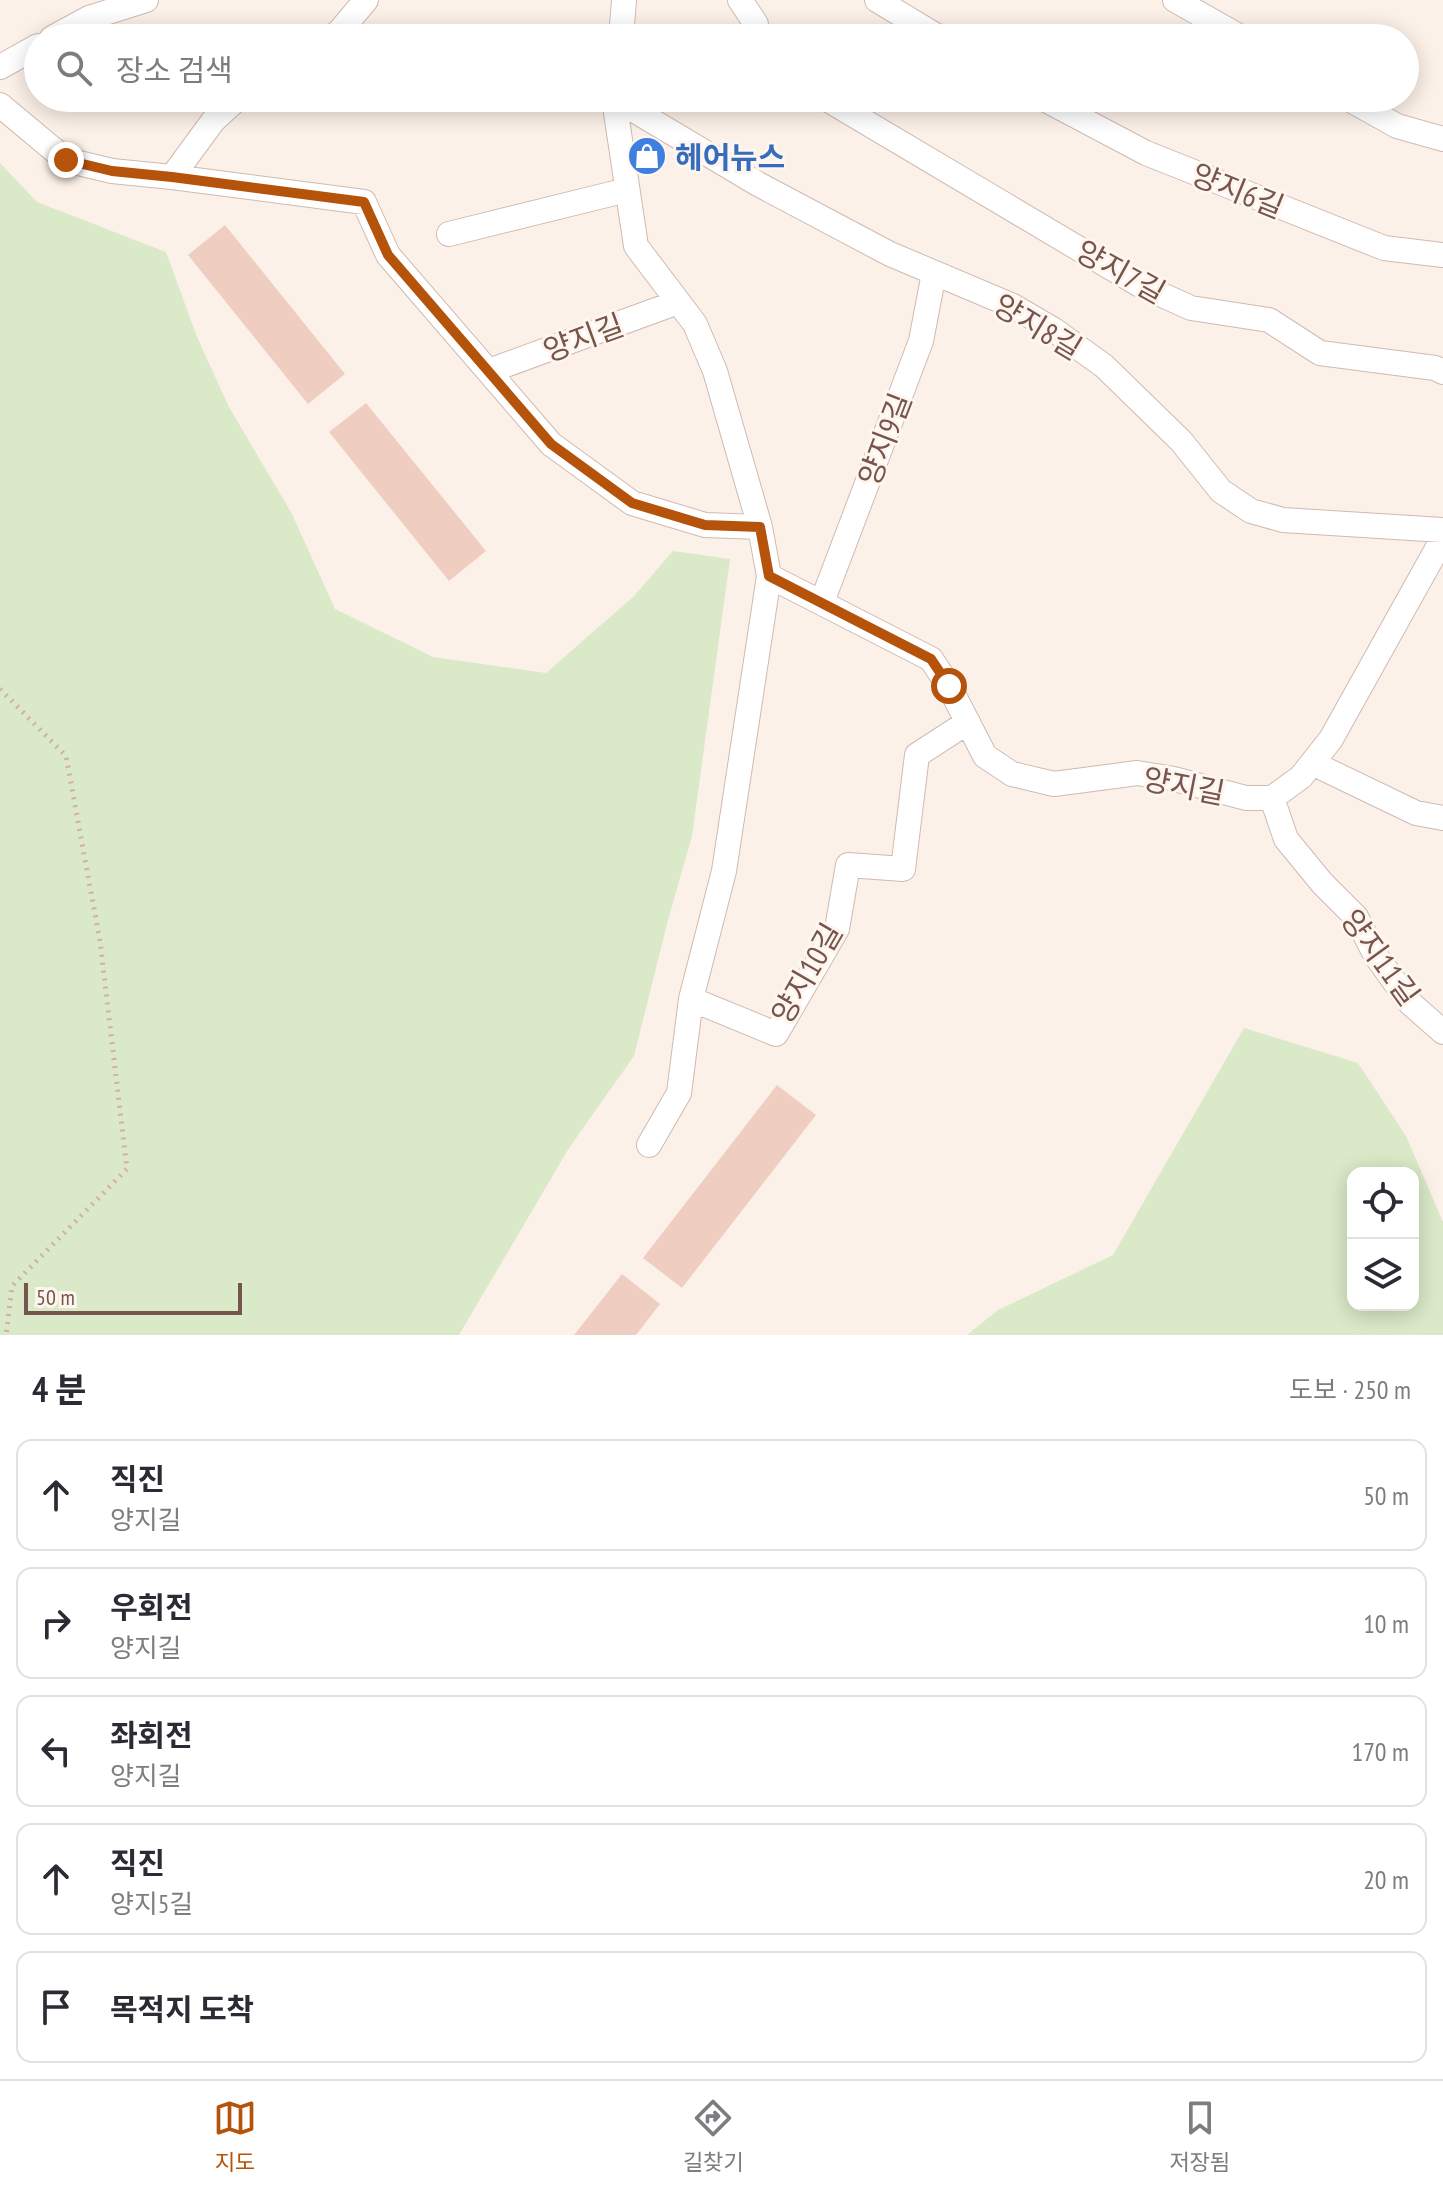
<!DOCTYPE html>
<html lang="ko">
<head>
<meta charset="utf-8">
<style>
	body { margin:0; font-family:"PT Sans Narrow","Noto Sans KR",sans-serif; background:#f7f7f7; color:#2b2b33 }
	.controls { position:absolute; right:24px; bottom:24px; display:grid; overflow:hidden; border-radius:16px; box-shadow:0 4px 20px #0003 }
	.controls button { width:72px; height:72px; display:grid; place-items:center; padding:0; border:0; border-bottom:2px solid #e1e1e2; background:#fff; color:#2b2b33; font:40px sans-serif }
	.scale { position:absolute; left:24px; bottom:20px; width:218px; box-sizing:border-box; padding-left:8px; border:4px solid #75554d; border-top:0; font-size:22px; line-height:28px; white-space:nowrap; color:#75554d; -webkit-text-stroke:6px #fef6ee; paint-order:stroke }
	.stop { position:absolute; width:24px; height:24px; margin:-18px; border:6px solid #b45309; border-radius:50%; background:#fff }
	.stop.end { background:#b45309; border-color:#fff; box-shadow:0 2px 8px #0008 }
	.list { margin:0; padding:0; list-style:none }
	h2 { display:flex; justify-content:space-between; align-items:center; height:104px; margin:0; padding:0 32px; font-size:34px }
	h2 small { font-size:26px; font-weight:400; color:#7c7c81 }
	.list li { display:grid; grid-template-columns:52px 1fr auto; gap:24px; align-items:center; box-sizing:border-box; height:112px; margin:0 16px 16px; padding:0 16px; border:2px solid #e1e1e2; border-radius:16px }
	.list b { display:block; font-size:30px; white-space:nowrap }
	.list p { margin:0; font-size:26px; white-space:nowrap; color:#7c7c81 }
	.list em { font-size:26px; font-style:normal; color:#7c7c81 }
	.icon { flex:none; width:44px; height:44px; fill:none; stroke:currentColor; stroke-width:2; stroke-linecap:round; stroke-linejoin:round }
	.map { position:relative; flex:none; width:1443px; height:1335px; overflow:hidden }
	.search { position:absolute; background:#fff; box-shadow:0 4px 20px #0003; left:24px; right:24px; top:24px; height:88px; display:flex; align-items:center; gap:20px; box-sizing:border-box; padding:0 28px; border-radius:44px; color:#7c7c81; font-size:30px }
	.sheet { height:744px; background:#fff }
	nav { display:flex; justify-content:space-around; align-items:center; box-sizing:border-box; height:112px; border-top:2px solid #e1e1e2; background:#fff; font-size:22px; color:#7c7c81 }
	nav a { display:grid; justify-items:center; gap:4px }
	nav .on { color:#b45309 }
	.map>svg:first-child { display:block }
	.green { fill:#dae9c7; fill-rule:evenodd }
	.building { fill:#f0cdc1 }
	.lines { fill:none; stroke-linecap:round; stroke-linejoin:round }
	.street-casing { stroke:#cfbab1; stroke-width:26 }
	.path { stroke:#d5afa4; stroke-width:5; stroke-dasharray:2 6; stroke-linecap:butt }
	.street { stroke:#fff; stroke-width:24 }
	.route { stroke:#b45309; stroke-width:10 }
	.labels { text-anchor:middle; dominant-baseline:central; stroke-width:6; stroke-linejoin:round; paint-order:stroke }
	.shop-label { font-size:30px; font-weight:bold; fill:#366cbe; stroke:#fef6ee; text-anchor:start }
	.street-label { font-size:30px; fill:#75554d; stroke:#fef6ee }
</style>
</head>
<body>
<div class="map">
<svg width="1443" height="1335" viewBox="0 0 1443 1335">
	<rect width="100%" height="100%" fill="#fcf1e8"/>
	<path class="green" d="M 0,163 L 37,202 L 166,252 L 197,337 L 229,407 L 292,514 L 335,609 L 433,657 L 546,673 L 634,596 L 673,551 L 730,559 L 692,836 L 668,920 L 634,1056 L 569,1148 L 459,1335 L 0,1335 Z
		M 1244,1028 L 1358,1063 L 1406,1136 L 1443,1222 L 1443,1335 L 967,1335 L 998,1310 L 1113,1255 ZM 1353,1173 L 1413,1173 L 1413,1305 L 1353,1305 Z"/>
	<path class="building" d="M 225,225 L 345,374 L 308,404 L 188,255 Z
		M 366,403 L 486,551 L 449,581 L 329,432 Z
		M 777,1085 L 816,1115 L 682,1288 L 643,1258 Z
		M 622,1274 L 660,1304 L 636,1335 L 574,1335 Z"/>
	<g class="lines">
		<g class="street-casing">
			<path id="street" d="M 740,0 L 756,24 L 754,38
				M 877,0 L 940,38
				M 1175,0 L 1242,38
				M 52,38 L 89,18 L 146,0
				M 330,38 L 339,32 L 366,0
				M 621,38 L 624,0
				M 0,67 L 38,46
				M 617,98 L 616,113 L 636,246 L 695,324 L 715,371 L 760,527 L 769,576 L 931,659 L 949,686 L 985,756 L 1012,774 L 1054,784 L 1137,773 L 1174,779 L 1246,798 L 1272,798 L 1301,777 L 1331,739 L 1443,538
				M 825,98 L 1140,285 L 1191,308 L 1269,320 L 1320,353 L 1435,368 L 1443,372
				M 1042,98 L 1146,153 L 1384,248 L 1443,255
				M 1347,98 L 1397,126 L 1443,139
				M 617,100 L 758,184 L 890,254 L 1013,306 L 1054,330 L 1104,366 L 1181,441 L 1221,491 L 1251,511 L 1283,520 L 1443,530
				M 0,105 L 66,160 L 112,171 L 172,177 L 213,121 L 238,98
				M 172,177 L 364,202 L 388,255 L 551,444 L 632,503 L 705,525 L 760,527
				M 449,234 L 627,190
				M 489,371 L 678,302
				M 822,602 L 921,341 L 934,273
				M 1312,763 L 1416,813 L 1443,818
				M 1272,798 L 1286,839 L 1322,883 L 1356,917 L 1376,956 L 1410,1003 L 1443,1032
				M 691,999 L 776,1034 L 837,929 L 848,865 L 903,869 L 917,755 L 968,722
				M 649,1145 L 679,1093 L 691,999 L 724,871 L 769,576"/>
		</g>
		<path class="path" d="M 0,689 L 66,756 L 100,941 L 127,1169 L 12,1286 L 6,1335"/>
		<use href="#street" class="street"/>
	</g>
	<g class="lines">
		<path class="route" d="M 66,160 L 112,171 L 172,177 L 364,202 L 388,255 L 551,444 L 632,503 L 705,525 L 760,527 L 769,576 L 931,659 L 949,686"/>
	</g>
	<defs>
		<g id="shop-disc" transform="scale(2)"><circle r="9.5" fill="#3f7fe0" stroke="#fef6ee"/><path d="M-5-2.5h2.3a2.7 3.5 0 0 1 5.4 0H5L5.5 6h-11ZM-1.5-2.5h3a1.5 2.3 0 0 0-3 0Z" fill="#fff"/></g>
	</defs>
	<g fill-rule="evenodd">
		<use href="#shop-disc" x="647" y="156"/>
	</g>
	<g class="labels">
		<g class="shop-label">
			<text x="675" y="156">헤어뉴스</text>
		</g>
		<g class="street-label">
			<text transform="translate(1238 190) rotate(22)">양지6길</text>
			<text transform="translate(1121 271) rotate(29)">양지7길</text>
			<text transform="translate(1038 326) rotate(31)">양지8길</text>
			<text transform="translate(583 337) rotate(-20)">양지길</text>
			<text transform="translate(884 439) rotate(-69)">양지9길</text>
			<text transform="translate(1184 785) rotate(11)">양지길</text>
			<text transform="translate(1381 957) rotate(54)">양지11길</text>
			<text transform="translate(806 973) rotate(-60)">양지10길</text>
		</g>
	</g>
</svg>
<div class="controls">
<button><svg class="icon" aria-label="locate" viewBox="0 0 24 24"><circle cx="12" cy="12" r="6"/><path d="M12 2v4M12 18v4M2 12h4M18 12h4"/></svg></button>
<button><svg class="icon" aria-label="layers" viewBox="0 0 24 24"><path d="M12 4l9 5-9 5-9-5zM3 14l9 5 9-5"/></svg></button>
</div>
<div class="scale">50 m</div>
<div class="stop" style="left:949px;top:686px"></div>
<div class="stop end" style="left:66px;top:160px"></div>
<div class="search"><svg class="icon" aria-label="search" viewBox="0 0 24 24"><circle cx="10" cy="10" r="6"/><path d="M15 15l6 6"/></svg>장소 검색</div>
</div>
<section class="sheet">
<h2>4 분<small>도보 · 250 m</small></h2>
<ul class="list">
<li><svg class="icon" aria-label="ahead" viewBox="0 0 24 24"><path d="M12 20V5M6 11l6-6 6 6"/></svg><div><b>직진</b><p>양지길</p></div><em>50 m</em></li>
<li><svg class="icon" aria-label="right" viewBox="0 0 24 24"><path d="M7 20v-9h11M14 6l5 5-5 5"/></svg><div><b>우회전</b><p>양지길</p></div><em>10 m</em></li>
<li><svg class="icon" aria-label="left" viewBox="0 0 24 24"><path d="M17 20v-9H6M10 6l-5 5 5 5"/></svg><div><b>좌회전</b><p>양지길</p></div><em>170 m</em></li>
<li><svg class="icon" aria-label="ahead" viewBox="0 0 24 24"><path d="M12 20V5M6 11l6-6 6 6"/></svg><div><b>직진</b><p>양지5길</p></div><em>20 m</em></li>
<li><svg class="icon" aria-label="arrive" viewBox="0 0 24 24"><path d="M6 21V4h12l-3 4 3 4H6"/></svg><div><b>목적지 도착</b></div></li>
</ul>
</section>
<nav>
<a class="on"><svg class="icon" aria-label="map" viewBox="0 0 24 24"><path d="M3 6l6-2 6 2 6-2v14l-6 2-6-2-6 2zM9 4v14M15 6v14"/></svg>지도</a>
<a><svg class="icon" aria-label="directions" viewBox="0 0 24 24"><path d="M12 3l9 9-9 9-9-9zM9 14v-3h6M13 9l2 2-2 2"/></svg>길찾기</a>
<a><svg class="icon" aria-label="saved" viewBox="0 0 24 24"><path d="M7 4h10v16l-5-4-5 4z"/></svg>저장됨</a>
</nav>
</body>
</html>
